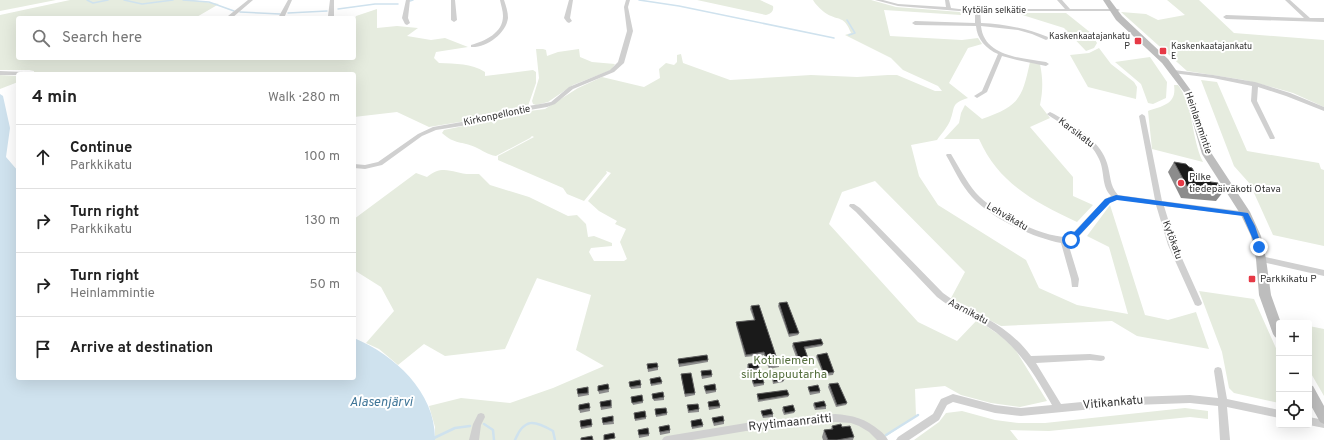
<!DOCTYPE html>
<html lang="en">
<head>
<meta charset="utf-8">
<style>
	body { margin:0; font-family:Overpass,sans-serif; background:#f6f6f6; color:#222 }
	.controls { position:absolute; right:12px; bottom:12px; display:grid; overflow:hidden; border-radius:4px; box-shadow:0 4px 16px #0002 }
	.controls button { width:36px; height:36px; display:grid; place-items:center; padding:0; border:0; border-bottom:1px solid #e0e0e0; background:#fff; color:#222; font:20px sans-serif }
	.stop { position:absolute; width:12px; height:12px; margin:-9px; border:3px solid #1a73e8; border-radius:50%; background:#fff }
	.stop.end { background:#1a73e8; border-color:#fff; box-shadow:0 1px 4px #0008 }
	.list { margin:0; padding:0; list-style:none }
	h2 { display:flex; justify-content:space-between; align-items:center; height:52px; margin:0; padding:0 16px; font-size:17px }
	h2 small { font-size:13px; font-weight:400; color:#767676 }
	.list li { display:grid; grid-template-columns:26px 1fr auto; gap:12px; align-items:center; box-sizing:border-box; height:64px; padding:0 16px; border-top:1px solid #e0e0e0 }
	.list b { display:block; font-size:15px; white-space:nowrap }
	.list p { margin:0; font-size:13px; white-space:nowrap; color:#767676 }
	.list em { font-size:13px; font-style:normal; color:#767676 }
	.icon { flex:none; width:22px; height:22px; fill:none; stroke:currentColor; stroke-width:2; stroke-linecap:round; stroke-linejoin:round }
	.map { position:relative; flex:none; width:1324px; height:440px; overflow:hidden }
	.search { position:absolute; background:#fff; box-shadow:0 4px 16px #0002; left:16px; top:16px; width:340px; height:44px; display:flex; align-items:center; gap:10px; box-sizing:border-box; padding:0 14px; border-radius:4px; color:#767676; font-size:15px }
	.panel { position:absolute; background:#fff; box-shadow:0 4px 16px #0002; left:16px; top:72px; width:340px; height:308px; border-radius:4px }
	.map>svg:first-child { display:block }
	.green { fill:#e6ecdf }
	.water { fill:#cfe2ee }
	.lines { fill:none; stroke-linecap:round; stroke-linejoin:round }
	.stream-far1 { stroke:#cfe2ee; stroke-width:1.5 }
	.stream { stroke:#cfe2ee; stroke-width:2.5 }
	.street { fill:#d0d0d0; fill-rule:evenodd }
	.secondary { fill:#bdbdbd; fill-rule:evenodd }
	.wall { fill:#8c8c8c }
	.building { fill:#1a1a1a; stroke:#5f5f5f }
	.route { fill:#1a73e8 }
	.poi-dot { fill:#e63946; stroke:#fff; stroke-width:1.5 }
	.labels { text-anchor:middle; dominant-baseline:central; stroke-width:4; stroke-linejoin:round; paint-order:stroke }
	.far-street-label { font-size:9px; fill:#333; stroke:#fff }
	.far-poi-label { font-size:9px; fill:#333; stroke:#fff; text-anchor:end }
	.street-label { font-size:10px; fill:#333; stroke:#fff }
	.poi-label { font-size:10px; fill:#333; stroke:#fff; text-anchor:start }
	.near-park-label { font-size:12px; fill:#56703f; stroke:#fff }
	.near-street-label { font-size:12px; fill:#333; stroke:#fff }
	.near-water-label { font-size:13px; font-style:italic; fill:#3f7597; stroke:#fff }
</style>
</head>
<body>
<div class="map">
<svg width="1324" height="440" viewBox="0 0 1324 440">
	<rect width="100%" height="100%" fill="#fff"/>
	<path class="green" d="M 0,0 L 56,0 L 0,11 Z
		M 70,0 L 193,0 L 219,4 L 195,18 L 18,18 L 18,58 L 354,58 L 354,21 L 356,16 L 377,9 L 377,28 L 397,26 L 418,28 L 407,36 L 431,40 L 445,38 L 468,47 L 436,52 L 434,58 L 439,63 C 456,64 471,63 485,72 L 485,76 L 533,70 L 536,72 L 536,83 L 528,106 L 511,109 L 478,119 L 429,127 L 397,112 L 354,117 L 354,74 L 34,74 L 34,71 L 29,70 L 0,70 L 0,15 Z
		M 697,0 L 760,0 L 773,6 C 774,11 771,14 766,15 Z
		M 813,0 L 871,0 L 896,7 L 960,12 L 961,15 L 884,10 L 890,36 L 962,40 L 978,38 L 982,44 L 968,48 L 949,83 L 968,98 C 950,104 956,106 950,121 C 947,128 941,134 937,140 L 911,145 L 919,176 L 938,205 L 1026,260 L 1039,288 L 1077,305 L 1128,314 L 1109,247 L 1087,236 L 1110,205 L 1145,315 L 1168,320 L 1196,312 L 1209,349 L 1137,336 L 1112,321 L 1001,326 L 950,300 L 965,272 L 875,181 L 842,192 L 829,224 L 918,322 L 957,341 L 977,320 L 1001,336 L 1015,349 L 1047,401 L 1020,407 L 991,403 L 961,395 L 945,386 L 915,389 L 916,416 L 881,440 L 435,440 L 435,427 L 429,406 L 461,398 L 510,403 L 553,388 L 604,366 L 576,350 L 591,295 L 537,278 L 505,349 L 445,356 L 424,344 L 398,365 L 379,349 L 366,343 L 394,311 L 381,287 L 354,270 L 354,219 L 416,173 L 427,177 C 443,163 454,174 470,174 C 473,174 476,174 479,174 L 490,185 L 529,197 L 568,216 L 577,215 L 586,224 L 588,237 L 594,236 L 612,243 L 612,246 L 591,248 L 589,252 L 594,261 L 624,261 L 627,259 L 620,242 L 626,229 L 615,224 L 617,221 L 599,211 L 588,201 L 611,173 L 606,171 L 607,173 L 584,201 L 567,194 L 563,188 L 498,160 L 498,156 L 534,137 L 532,136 L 530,138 L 496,156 C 488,155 482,150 475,147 C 462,141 455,145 442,133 L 444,130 L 473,124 L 514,113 L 545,109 L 578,88 L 602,77 L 644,87 L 660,78 L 659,69 L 666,63 L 674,65 L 677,62 L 677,55 L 681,54 L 683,63 L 730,80 L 811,75 L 857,77 L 888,75 L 897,75 L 935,91 L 942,91 L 938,86 L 903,70 L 891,58 L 845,35 L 851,33 C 844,15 839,21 827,14 C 822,11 816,5 813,0 Z
		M 1167,0 L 1199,0 L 1234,33 L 1324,40 L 1324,107 L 1293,93 L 1268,86 L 1244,80 L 1187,71 L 1121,12 L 1146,14 L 1158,20 L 1185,15 Z
		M 1016,13 L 1066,13 L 1091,33 L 1097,43 L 1094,48 L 1086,51 L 1064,28 Z
		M 1099,48 L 1111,64 L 1134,82 L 1137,87 L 1136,99 L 1088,87 L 1070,55 L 1089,53 Z
		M 536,49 L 543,49 L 546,50 L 547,56 L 558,52 L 579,49 L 580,57 L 592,62 L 615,64 L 611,70 L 573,85 L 548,102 L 536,105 L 533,104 L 532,101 L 539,78 Z
		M 1150,57 L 1167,82 L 1166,98 L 1153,104 L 1148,103 L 1141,84 L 1115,62 Z
		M 1030,62 L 1040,64 C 1043,79 1043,90 1040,105 L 1050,118 L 1030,127 L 1073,177 L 1073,196 L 1093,205 L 1077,222 C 1035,202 999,184 979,139 L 944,139 L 959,123 L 961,113 L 965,105 L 982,119 C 1019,106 1022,99 1030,62 Z
		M 0,75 L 18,76 L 18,82 L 0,89 Z
		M 1201,80 L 1217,82 L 1247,151 L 1319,163 L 1321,169 L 1324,170 L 1324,246 L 1273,235 L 1250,184 L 1234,166 Z
		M 1174,85 L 1178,85 C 1194,106 1191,138 1203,162 L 1152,149 L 1148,111 C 1163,106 1177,104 1174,85 Z
		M 1199,291 L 1254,299 L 1279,355 L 1279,403 L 1234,393 L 1229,388 L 1222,352 Z
		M 1309,326 L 1324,329 L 1324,396 L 1309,370 Z
		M 1185,408 L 1208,411 L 1208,419 L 1190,417 L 1049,431 L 1010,430 L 1018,440 L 914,440 L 939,422 L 946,413 L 962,411 L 995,420 L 1019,423 L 1045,423 Z"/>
	<path class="water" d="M 0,94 L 3,96 L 10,128 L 6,157 L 18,171 L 18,378 L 354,378 L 354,338 C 395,355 436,393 435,440 L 0,440 Z"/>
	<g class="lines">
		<path class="stream-far1" d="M 87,0 L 93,3 L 108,0
			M 124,0 L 142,4 L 173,0
			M 183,0 L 209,2 L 234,11
			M 639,0 L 679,6 L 834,38
			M 410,1 L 413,0
			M 338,9 L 375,4 L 398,4
			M 240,12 L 280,14
			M 288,13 L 327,11
			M 847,20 L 855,33 L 849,35"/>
		<path class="stream" d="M 484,424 L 493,430 L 494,440
			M 886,435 L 918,415
			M 434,438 L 455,428 L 470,426
			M 515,440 C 524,418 534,420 553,431 L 555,440"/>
		<path class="street" d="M 248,0 L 253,0 L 232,18 L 228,18 L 228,16 Z
			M 288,0 L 292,0 L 284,18 L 278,18 Z
			M 330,0 L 334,0 L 334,16 L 331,18 L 328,16 Z
			M 406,0 L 410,0 L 408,18 L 410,23 L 407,25 L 405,24 L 402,18 Z
			M 451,0 L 455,0 L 457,20 L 454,22 L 451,20 Z
			M 500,0 L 504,0 C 506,6 508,12 508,18 C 506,34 486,48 471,47 L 471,45 C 485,41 503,33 503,16 C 503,11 501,5 500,0 Z
			M 569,0 L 573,0 L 570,18 L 572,21 L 569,23 L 567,22 L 564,18 Z
			M 626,0 L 630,0 L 628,7 L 633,31 L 624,63 L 614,72 L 573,89 L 555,104 L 547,107 L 506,114 L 474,124 L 436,130 L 422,136 L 382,165 L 365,169 L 354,168 L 354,164 L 365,165 L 378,162 L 418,134 L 433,127 L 473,120 L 505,110 L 546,103 L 551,102 L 569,87 L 610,70 L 618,62 L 627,31 L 624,7 Z
			M 875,0 L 883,0 L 898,4 L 946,7 L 945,0 L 949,0 L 951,8 L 959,9 L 1065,9 L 1057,0 L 1062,0 L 1070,9 L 1118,9 L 1120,10 L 1118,11 L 980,11 L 981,23 C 1004,24 1026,28 1048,37 L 1048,39 L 1046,40 L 1032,34 L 1018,30 L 981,26 C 984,57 1023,58 1046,62 L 1049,64 L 1046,66 L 1017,60 L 1002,56 L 987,92 L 977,98 L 974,96 L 982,91 L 998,54 C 986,49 977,39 976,26 L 915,25 L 912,23 L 915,21 L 975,23 L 975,11 L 959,11 L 898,6 Z
			M 1285,0 L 1290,0 L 1310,18 L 1324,18 L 1324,22 L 1226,19 L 1223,17 L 1226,15 L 1304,18 Z
			M 1174,70 L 1213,75 L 1255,82 L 1290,93 L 1324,107 L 1324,111 L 1286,96 L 1258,87 L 1257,101 L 1275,138 L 1274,139 L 1270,139 L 1251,101 L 1252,86 L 1213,78 L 1172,73 L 1172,71 Z
			M 0,71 L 24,72 L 27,74 L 18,74 L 18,75 L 0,75 Z
			M 1050,112 C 1055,114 1059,117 1064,120 C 1081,130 1101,143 1107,163 C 1111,175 1109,185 1118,195 L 1155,200 L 1139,116 L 1142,114 L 1145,116 L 1162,201 L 1248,212 L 1249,214 L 1246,216 L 1164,206 L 1176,245 L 1202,303 L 1201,305 L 1198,306 L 1195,305 L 1168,245 L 1156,205 L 1117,199 L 1109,203 L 1074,242 L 1068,243 L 1079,279 L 1078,287 L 1072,287 L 1071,279 L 1061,243 C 1032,237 992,219 972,197 C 961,185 954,169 946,155 L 947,154 L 951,154 C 959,167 966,181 976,193 C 994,213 1042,238 1069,237 L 1105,199 L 1111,196 C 1101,186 1105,171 1099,159 C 1090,138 1066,127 1048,115 L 1047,114 Z
			M 850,204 L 854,204 L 860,208 L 943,293 C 956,303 971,310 986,318 C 1004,328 1019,340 1031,356 L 1090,354 L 1104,356 L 1105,358 L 1104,360 L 1101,361 L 1090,360 L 1036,363 L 1061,404 L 1134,397 L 1190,395 L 1218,398 L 1214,371 L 1215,368 L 1218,367 L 1221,368 L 1222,371 L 1227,399 L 1279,410 L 1279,418 L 1227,407 L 1230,440 L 1220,440 L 1218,406 L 1190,403 L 1134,405 L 1021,416 L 995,413 L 953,402 L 947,405 L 939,420 L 909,440 L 896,440 L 898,437 L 933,414 L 941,399 L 953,394 L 995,405 L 1021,408 L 1052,405 C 1035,375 1018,346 988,327 C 971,316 953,310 937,297 L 856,212 L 849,206 Z
			M 1261,256 L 1324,270 L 1324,276 L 1258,261 L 1257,259 L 1258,257 Z
			M 481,413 L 484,414 L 485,417 L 481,425 L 479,440 L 469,440 L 473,424 L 478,414 Z
			M 835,414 C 852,415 866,419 879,430 C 883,433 886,436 888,440 L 877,440 L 869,432 L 859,426 L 851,423 L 835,422 L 746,431 L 692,440 L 662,440 L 664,437 L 667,436 L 746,423 Z
			M 1309,417 L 1324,420 L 1324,428 L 1309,425 Z"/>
		<path class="secondary" d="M 1103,0 L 1110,0 L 1122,16 L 1168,59 L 1192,92 L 1212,154 L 1250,212 L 1261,236 L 1266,259 L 1271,295 L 1281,323 L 1279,323 L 1279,339 L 1275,337 L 1273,334 L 1259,295 L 1256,259 L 1251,236 L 1241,215 L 1202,154 L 1184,92 L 1162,63 L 1116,20 Z
			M 1309,385 L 1313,386 L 1324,406 L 1324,424 L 1320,422 L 1309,402 Z"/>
	</g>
	<path class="wall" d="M 1174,162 L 1189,167 L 1198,179 L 1211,182 L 1223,192 L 1216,201 L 1181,198 L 1168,172 Z
		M 779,303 L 799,333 L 798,335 L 789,337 L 778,306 Z
		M 751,306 L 779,365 L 779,367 L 769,369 L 764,355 L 745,357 L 736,325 L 736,322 L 754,320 L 750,309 Z
		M 793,343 L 823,344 L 822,346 L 805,349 L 809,361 L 809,363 L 799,365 L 792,346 Z
		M 817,355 L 834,372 L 833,375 L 824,376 L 816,357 Z
		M 678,359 L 708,360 L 708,362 L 679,367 Z
		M 647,364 L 658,367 L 658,370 L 648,372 Z
		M 748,364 L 759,368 L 759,370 L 749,372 L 747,367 Z
		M 701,371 L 712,375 L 712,377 L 702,379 L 701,374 Z
		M 803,372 L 814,376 L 814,378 L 804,380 L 802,375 Z
		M 681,374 L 695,393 L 695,395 L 685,397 L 681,377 Z
		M 772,377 L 784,380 L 783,382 L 773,384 L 772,379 Z
		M 650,379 L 662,382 L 662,384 L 651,386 Z
		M 752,379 L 764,383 L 764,385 L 754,387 L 752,382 Z
		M 629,382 L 641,385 L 641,388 L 631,389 Z
		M 608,384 L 609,392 L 599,394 L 598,386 Z
		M 829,384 L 847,403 L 846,405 L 836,407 L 828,387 Z
		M 704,386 L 716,390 L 716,392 L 706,394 L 704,388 Z
		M 588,387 L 589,395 L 578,397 L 577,389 Z
		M 808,387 L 820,391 L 820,393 L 810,395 L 808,389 Z
		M 652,394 L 664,397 L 664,400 L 654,401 Z
		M 757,394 L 789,395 L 788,397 L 758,402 L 757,397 Z
		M 631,397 L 643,401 L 643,403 L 633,405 Z
		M 611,400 L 612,408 L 601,410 L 600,402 Z
		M 708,402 L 720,406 L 720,408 L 709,410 L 708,404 Z
		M 589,403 L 590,411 L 580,413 L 579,405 Z
		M 814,403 L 826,406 L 826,409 L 815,410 L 813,405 Z
		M 687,405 L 699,409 L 699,412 L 688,413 Z
		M 783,407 L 795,411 L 794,413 L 784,415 L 782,410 Z
		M 655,409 L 667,413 L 667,415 L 656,417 Z
		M 761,411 L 773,414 L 773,417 L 763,418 L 761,413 Z
		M 634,413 L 646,417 L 646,419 L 635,421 Z
		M 613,416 L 614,424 L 603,425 L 602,418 Z
		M 712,418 L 724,421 L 724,424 L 714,426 L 712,420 Z
		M 591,419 L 592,427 L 581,429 L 580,421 Z
		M 691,421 L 703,425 L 703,427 L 692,429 Z
		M 832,426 L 842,427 L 854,437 L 853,440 L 823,440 L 822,437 L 824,430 L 831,429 Z
		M 659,427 L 670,430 L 670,433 L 660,435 Z
		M 638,430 L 649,434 L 649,436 L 639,438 Z"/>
	<path class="building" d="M 1174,162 L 1186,164 L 1189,167 L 1192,168 L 1198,179 L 1210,181 L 1211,182 L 1218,183 L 1223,192 L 1188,188 Z
		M 787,302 L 799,333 L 789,334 L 779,303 Z
		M 759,305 L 779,365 L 769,366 L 764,352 L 746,355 L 736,322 L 755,320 L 751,306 Z
		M 821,339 L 823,344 L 804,347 L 809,361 L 800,362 L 793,343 Z
		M 827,353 L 834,372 L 824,374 L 817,355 Z
		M 707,355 L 708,360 L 679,364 L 678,359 Z
		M 657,363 L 658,367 L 648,369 L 647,364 Z
		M 758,363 L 759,368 L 749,369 L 748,364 Z
		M 711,370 L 712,375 L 702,376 L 701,371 Z
		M 812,371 L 814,376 L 805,377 L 803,372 Z
		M 691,373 L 695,393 L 685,394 L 681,374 Z
		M 782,375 L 784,380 L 774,382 L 772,377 Z
		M 660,377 L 662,382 L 651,384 L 650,379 Z
		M 762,377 L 764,383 L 754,384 L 752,379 Z
		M 640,380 L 641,385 L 630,387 L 629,382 Z
		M 838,383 L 847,403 L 837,405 L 829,384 Z
		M 608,384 L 609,389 L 598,391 L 598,386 Z
		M 715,384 L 716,390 L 706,391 L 704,386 Z
		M 818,385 L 820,391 L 810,392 L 808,387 Z
		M 588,387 L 588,393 L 578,394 L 577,389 Z
		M 787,390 L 789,395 L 759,400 L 757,394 Z
		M 663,392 L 664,397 L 653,399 L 652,394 Z
		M 642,395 L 643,401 L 632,403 L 631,397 Z
		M 611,400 L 611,406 L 601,407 L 600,402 Z
		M 718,400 L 720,406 L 709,407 L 708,402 Z
		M 824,401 L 826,406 L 816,408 L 814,403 Z
		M 589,403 L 590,408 L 579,410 L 579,405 Z
		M 698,404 L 699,409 L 689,411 L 687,405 Z
		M 793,405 L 795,411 L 785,413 L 783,407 Z
		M 666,408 L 667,413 L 656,415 L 655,409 Z
		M 771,409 L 773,414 L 763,416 L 761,411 Z
		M 645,411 L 646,417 L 635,419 L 634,413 Z
		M 613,416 L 613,421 L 603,423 L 602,418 Z
		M 723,416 L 724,421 L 714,423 L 712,418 Z
		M 591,419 L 592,425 L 581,427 L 580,421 Z
		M 701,419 L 703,425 L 692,427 L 691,421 Z
		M 841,424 L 842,427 L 850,426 L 854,437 L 837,440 L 828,440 L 824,430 L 833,429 L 832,426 Z
		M 669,425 L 670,430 L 660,432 L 659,427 Z
		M 648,428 L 649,434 L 639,435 L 638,430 Z
		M 614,433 L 615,438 L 604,440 L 604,435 Z
		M 592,436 L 593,440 L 581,440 L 581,438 Z"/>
	<path class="route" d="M 1116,195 L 1248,213 L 1255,226 L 1262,247 L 1257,249 L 1243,216 L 1117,200 L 1110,203 L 1073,242 L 1069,242 L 1069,238 L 1105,199 Z"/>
	<g class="poi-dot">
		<rect x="1134" y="37" width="8" height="8" rx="2"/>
		<rect x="1159" y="47" width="8" height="8" rx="2"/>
		<circle cx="1181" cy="183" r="4"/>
		<rect x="1248" y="275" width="8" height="8" rx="2"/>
	</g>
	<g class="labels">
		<g class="far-street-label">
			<text x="994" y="10">Kytölän selkätie</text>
		</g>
		<g class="far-poi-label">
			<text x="1130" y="36">Kaskenkaatajankatu<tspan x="1130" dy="10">P</tspan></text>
			<text x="1171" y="46" text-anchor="start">Kaskenkaatajankatu<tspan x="1171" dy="10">E</tspan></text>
		</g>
		<g class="street-label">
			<text transform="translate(497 116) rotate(-12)">Kirkonpellontie</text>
			<text transform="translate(1198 123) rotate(71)">Heinlammintie</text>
			<text transform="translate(1076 133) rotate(37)">Karsikatu</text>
			<text transform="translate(1007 217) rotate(30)">Lehväkatu</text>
			<text transform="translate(1172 240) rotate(70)">Kytökatu</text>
			<text transform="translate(968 312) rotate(28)">Aarnikatu</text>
		</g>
		<g class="poi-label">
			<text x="1189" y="177">Pilke<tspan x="1189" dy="12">tiedepäiväkoti Otava</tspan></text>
			<text x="1260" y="279">Parkkikatu P</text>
		</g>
		<g class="near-park-label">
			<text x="784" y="361">Kotiniemen<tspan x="784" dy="14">siirtolapuutarha</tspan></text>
		</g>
		<g class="near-street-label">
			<text transform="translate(1113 403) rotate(-5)">Vitikankatu</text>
			<text transform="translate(790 423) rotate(-6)">Ryytimaanraitti</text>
		</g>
		<g class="near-water-label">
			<text x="381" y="403">Alasenjärvi</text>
		</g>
	</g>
</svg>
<div class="controls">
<button>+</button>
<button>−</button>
<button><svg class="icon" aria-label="locate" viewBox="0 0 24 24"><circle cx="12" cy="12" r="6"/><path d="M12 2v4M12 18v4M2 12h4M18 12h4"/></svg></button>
</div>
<div class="stop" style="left:1071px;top:240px"></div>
<div class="stop end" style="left:1259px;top:247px"></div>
<div class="search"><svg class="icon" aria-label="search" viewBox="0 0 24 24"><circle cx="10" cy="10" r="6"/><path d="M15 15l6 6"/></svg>Search here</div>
<section class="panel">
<h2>4 min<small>Walk · 280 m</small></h2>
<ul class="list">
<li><svg class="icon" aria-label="ahead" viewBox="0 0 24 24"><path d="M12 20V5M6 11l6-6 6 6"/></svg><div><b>Continue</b><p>Parkkikatu</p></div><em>100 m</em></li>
<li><svg class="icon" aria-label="right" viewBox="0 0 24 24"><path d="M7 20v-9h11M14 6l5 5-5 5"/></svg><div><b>Turn right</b><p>Parkkikatu</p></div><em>130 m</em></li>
<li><svg class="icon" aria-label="right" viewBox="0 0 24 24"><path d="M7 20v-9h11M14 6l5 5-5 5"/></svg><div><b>Turn right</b><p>Heinlammintie</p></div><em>50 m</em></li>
<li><svg class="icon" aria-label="arrive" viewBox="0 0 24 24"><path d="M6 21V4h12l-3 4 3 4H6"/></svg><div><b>Arrive at destination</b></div></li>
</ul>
</section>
</div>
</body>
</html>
